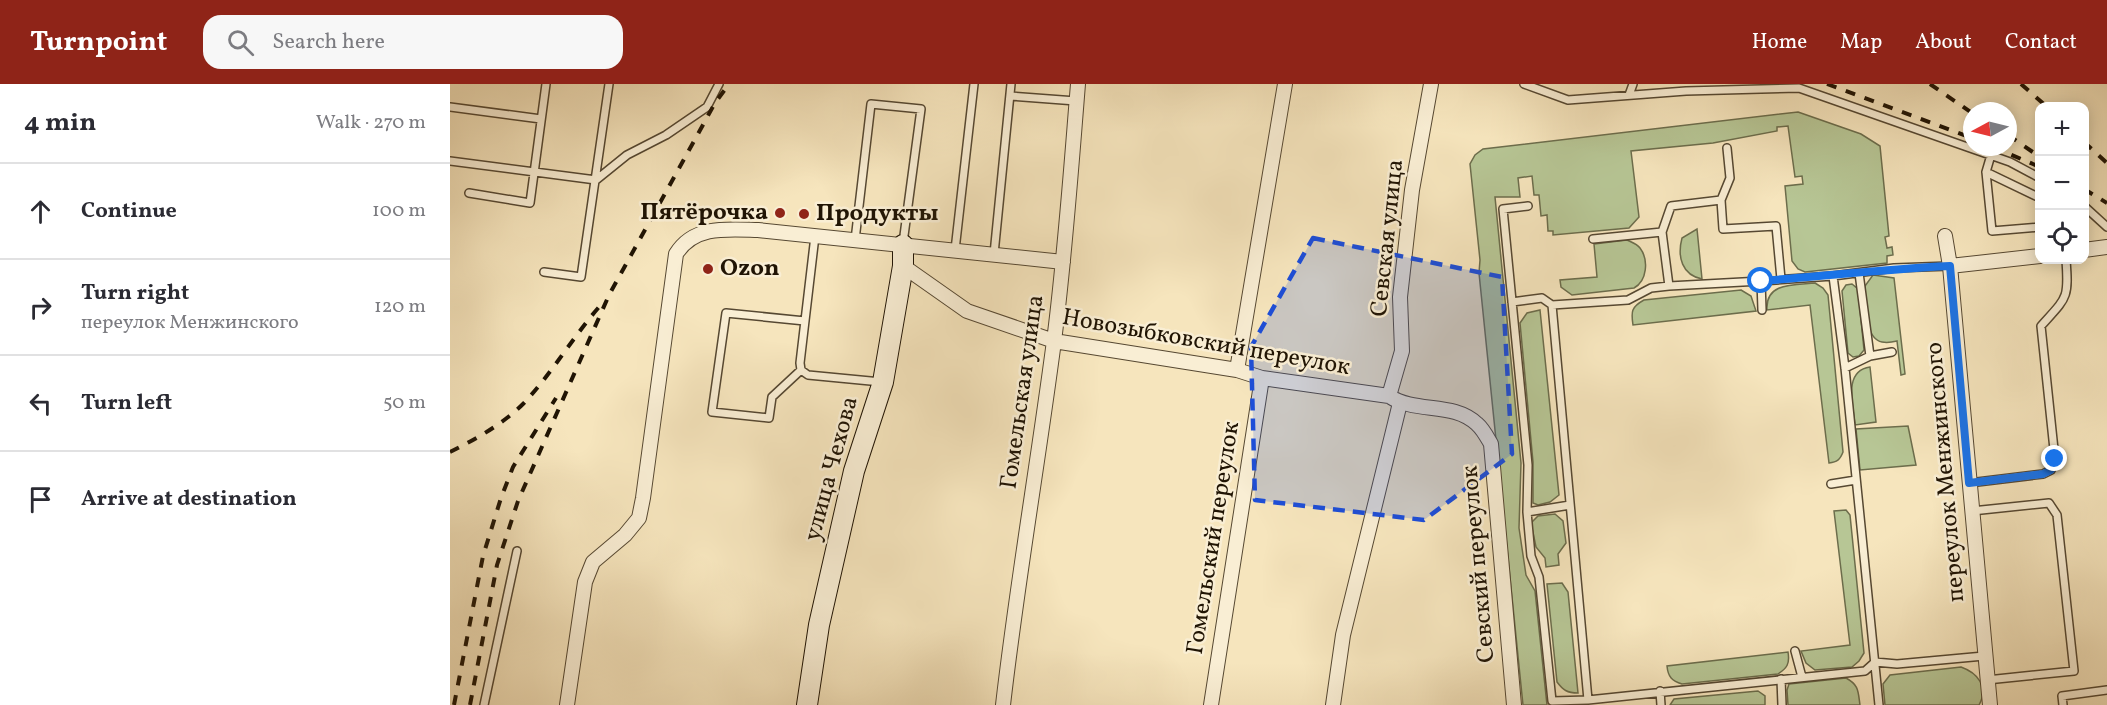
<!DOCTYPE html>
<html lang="en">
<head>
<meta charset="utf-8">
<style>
	body { margin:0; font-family:Vollkorn,serif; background:#f7f7f7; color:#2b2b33 }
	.controls { position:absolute; right:18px; top:18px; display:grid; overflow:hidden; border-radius:12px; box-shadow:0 3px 15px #0003 }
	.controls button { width:54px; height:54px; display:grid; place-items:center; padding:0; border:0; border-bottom:2px solid #e1e1e2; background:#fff; color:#2b2b33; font:30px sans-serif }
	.compass { position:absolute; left:1513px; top:18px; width:54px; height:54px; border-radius:50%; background:#fff; box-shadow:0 3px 15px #0003; rotate:263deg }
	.stop { position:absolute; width:18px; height:18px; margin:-14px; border:4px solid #1a73e8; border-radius:50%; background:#fff }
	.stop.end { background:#1a73e8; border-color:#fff; box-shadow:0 2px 6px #0008 }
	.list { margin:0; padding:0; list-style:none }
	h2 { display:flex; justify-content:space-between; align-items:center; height:78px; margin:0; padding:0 24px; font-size:26px }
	h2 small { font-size:20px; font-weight:400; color:#7c7c81 }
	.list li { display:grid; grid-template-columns:39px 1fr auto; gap:18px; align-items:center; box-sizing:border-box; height:96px; padding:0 24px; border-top:2px solid #e1e1e2 }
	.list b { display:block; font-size:22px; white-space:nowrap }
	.list p { margin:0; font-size:20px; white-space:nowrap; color:#7c7c81 }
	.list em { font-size:20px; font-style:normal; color:#7c7c81 }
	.icon { flex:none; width:33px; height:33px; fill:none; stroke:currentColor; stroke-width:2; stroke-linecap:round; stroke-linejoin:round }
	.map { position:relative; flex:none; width:1657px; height:621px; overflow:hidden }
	header { display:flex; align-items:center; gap:36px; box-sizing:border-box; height:84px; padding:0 30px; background:#8f2418; color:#fff }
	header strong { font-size:28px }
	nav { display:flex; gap:33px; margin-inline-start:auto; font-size:21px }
	.search { width:420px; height:54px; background:#f7f7f7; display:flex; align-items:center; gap:15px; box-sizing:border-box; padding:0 21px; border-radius:18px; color:#7c7c81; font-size:22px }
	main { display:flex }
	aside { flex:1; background:#fff }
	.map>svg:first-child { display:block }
	.green { fill:#b7c695; stroke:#6c6d4c; stroke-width:1.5 }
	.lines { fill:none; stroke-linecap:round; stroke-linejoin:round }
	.lane-casing { stroke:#564832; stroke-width:10 }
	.street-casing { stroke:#564832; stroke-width:16 }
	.secondary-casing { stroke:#201404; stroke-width:22 }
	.lane { stroke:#f9eed4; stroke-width:7 }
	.street { stroke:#f9eed4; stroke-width:14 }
	.secondary { stroke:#f9eed4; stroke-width:20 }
	.rail { stroke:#201404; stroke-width:4; stroke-dasharray:10 10; stroke-linecap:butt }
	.route { stroke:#1a73e8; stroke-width:8 }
	.marked { fill:#1d4ed8; fill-opacity:0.2; stroke:#1d4ed8; stroke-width:4.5; stroke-dasharray:12 8; stroke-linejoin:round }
	.poi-dot { fill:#8f2418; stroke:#f9eed4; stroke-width:2 }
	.labels { text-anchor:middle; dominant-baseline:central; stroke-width:5; stroke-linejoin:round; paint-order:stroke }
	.poi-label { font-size:24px; font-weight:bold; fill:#201404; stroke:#f9eed4; text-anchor:start }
	.street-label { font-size:24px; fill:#201404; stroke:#f9eed4 }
</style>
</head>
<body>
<header>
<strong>Turnpoint</strong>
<div class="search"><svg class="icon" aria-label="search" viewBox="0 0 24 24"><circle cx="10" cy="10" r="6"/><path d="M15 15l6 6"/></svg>Search here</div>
<nav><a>Home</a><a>Map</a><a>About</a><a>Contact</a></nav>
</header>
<main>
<aside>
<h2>4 min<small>Walk · 270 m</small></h2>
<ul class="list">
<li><svg class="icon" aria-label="ahead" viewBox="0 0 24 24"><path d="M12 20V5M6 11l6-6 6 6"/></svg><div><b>Continue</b></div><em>100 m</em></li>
<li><svg class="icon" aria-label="right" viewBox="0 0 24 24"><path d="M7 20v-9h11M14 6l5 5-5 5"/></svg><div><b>Turn right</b><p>переулок Менжинского</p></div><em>120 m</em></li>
<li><svg class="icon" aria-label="left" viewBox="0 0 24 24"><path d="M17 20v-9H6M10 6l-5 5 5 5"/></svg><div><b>Turn left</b></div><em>50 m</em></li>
<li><svg class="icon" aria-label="arrive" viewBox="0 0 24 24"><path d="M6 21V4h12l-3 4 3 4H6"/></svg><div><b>Arrive at destination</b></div></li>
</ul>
</aside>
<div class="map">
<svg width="1657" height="621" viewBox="0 0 1657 621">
	<rect width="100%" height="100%" fill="#f6e5bd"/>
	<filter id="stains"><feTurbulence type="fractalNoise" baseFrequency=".00333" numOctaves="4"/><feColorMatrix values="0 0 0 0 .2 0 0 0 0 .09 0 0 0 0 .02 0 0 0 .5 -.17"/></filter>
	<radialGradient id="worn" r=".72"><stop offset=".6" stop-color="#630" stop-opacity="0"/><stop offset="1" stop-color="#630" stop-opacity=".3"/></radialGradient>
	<path class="green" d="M 1348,28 L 1411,50 L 1430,62 L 1439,152 L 1435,153 L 1437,164 L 1442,163 L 1443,171 L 1437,172 L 1437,179 L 1355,188 L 1348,185 L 1342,177 L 1335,102 L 1353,100 L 1352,92 L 1345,93 L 1338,42 L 1327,43 L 1327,47 L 1263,59 L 1181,67 L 1189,133 L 1179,144 L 1103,151 L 1103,147 L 1098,147 L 1097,131 L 1091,132 L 1089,111 L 1084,111 L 1082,92 L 1068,94 L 1070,113 L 1045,113 L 1071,379 L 1069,444 L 1076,491 L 1085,507 L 1097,621 L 1073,621 L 1029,189 L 1030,176 L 1020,80 L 1025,71 L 1033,65 Z
		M 1247,145 L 1252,195 C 1232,191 1227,173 1232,154 Z
		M 1177,156 C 1181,158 1187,160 1190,164 C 1199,176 1197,197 1184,204 L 1122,211 L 1111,203 L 1110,196 L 1147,193 L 1144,160 Z
		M 1423,191 L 1444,194 L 1455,290 L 1451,291 L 1447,257 C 1443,258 1437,259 1432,258 C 1414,255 1416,217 1415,202 Z
		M 1365,199 L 1373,204 L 1378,211 L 1393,368 C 1390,376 1387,378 1379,379 L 1360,221 L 1317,226 C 1315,198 1345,201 1365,199 Z
		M 1402,200 L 1408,205 L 1414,266 L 1409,272 L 1403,273 L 1398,269 L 1392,207 L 1396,201 Z
		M 1291,206 L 1301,212 L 1306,227 L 1183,241 C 1181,228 1181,223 1194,216 Z
		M 1090,226 L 1109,411 L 1100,418 L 1088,421 L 1083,419 L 1083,378 L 1070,239 L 1077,229 Z
		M 1420,283 L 1426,338 L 1405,341 C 1403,320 1393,287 1420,283 Z
		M 1458,342 L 1466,381 L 1410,386 L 1406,345 Z
		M 1396,426 L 1400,431 L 1414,569 L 1409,577 L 1402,583 L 1365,586 L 1356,579 L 1351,567 L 1400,561 L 1384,427 Z
		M 1105,430 L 1113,437 L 1116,459 L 1108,470 L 1109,481 L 1096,483 L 1095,474 L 1086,463 L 1081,439 L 1088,432 Z
		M 1112,499 L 1118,508 L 1128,609 C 1117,609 1113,606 1107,598 L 1097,500 Z
		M 1338,568 C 1340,580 1337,584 1328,590 L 1232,600 C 1222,597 1218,593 1217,582 Z
		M 1511,583 C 1528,589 1539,603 1529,621 L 1435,621 L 1433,600 L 1440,591 Z
		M 1396,594 C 1409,601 1408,607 1410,621 L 1338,621 L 1337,606 L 1339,600 Z
		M 1308,607 L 1315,612 L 1315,621 L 1220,621 L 1224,615 Z"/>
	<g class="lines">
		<g class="lane-casing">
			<path id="lane" d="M 1074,0 L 1118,16 L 1236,7 L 1349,4 L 1560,78 L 1590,94
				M 1179,11 L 1183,0
				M 560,12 L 626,17
				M 0,23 L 91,35
				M 1541,71 L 1536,88 L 1542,147 L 1590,143
				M 0,77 L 146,96 L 177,71 L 216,51 L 257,23 L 269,0
				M 1536,88 L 1590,114
				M 19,109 L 80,119 L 96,0
				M 1271,116 L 1280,94 L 1277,64
				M 1078,122 L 1053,125 L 1078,381 L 1077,428 L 1081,472 L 1089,493 L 1102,617 L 1138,616 L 1415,587 L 1425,578 L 1447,580 L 1534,572
				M 1634,122 L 1657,143
				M 365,152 L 350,279 L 351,286 L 358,291 L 431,298
				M 1143,155 L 1212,148
				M 405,156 L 421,20 L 471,25 L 453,159
				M 505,166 L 524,0
				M 544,170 L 561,0
				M 94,188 L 131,193 L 159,0
				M 1409,189 L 1420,272
				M 1383,192 L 1395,284 L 1429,621
				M 1311,197 L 1312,226
				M 1219,202 L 1212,148 L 1221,122 L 1271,116 L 1273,145 L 1326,142 L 1331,195
				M 1062,218 L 1092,214 L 1102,221 L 1178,216 L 1201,204 L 1219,202 L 1311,197 L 1383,192 L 1444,184 L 1500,182
				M 1102,221 L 1138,616
				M 1395,284 L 1420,272 L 1442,268
				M 351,286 L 322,313 L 319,334 L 262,328 L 276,229 L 355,237
				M 1519,399 L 1593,390 L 1601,386 L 1605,375 L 1591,242 C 1617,213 1619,215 1616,176
				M 1381,400 L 1406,396
				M 1522,427 L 1599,419 L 1607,431 L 1624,587 L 1537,596
				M 1077,428 L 1120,421
				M 1345,567 L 1352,593
				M 1331,595 L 1332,621
				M 1210,607 L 1211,621
				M 34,621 L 67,467
				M 1613,621 L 1612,612 L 1657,606"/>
		</g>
		<g class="street-casing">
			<path id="street" d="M 1495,152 L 1500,182 L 1540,621
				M 1634,166 L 1657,163
				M 453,182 L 517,227 L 604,257 L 787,286 L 812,294 L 939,312 C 966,330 1003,317 1027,340 C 1033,345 1037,353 1041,360 L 1064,621
				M 1500,182 L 1590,172
				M 787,286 L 835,0
				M 939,312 L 952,267 L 950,213 L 962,106 L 981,0
				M 117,621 L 135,498 L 143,478 L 175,451 L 189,434 L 193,414 L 226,170 C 244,141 277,145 308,146 L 613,178
				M 553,621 C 567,499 588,379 604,257 C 615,172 621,86 628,0
				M 761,621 L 812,294
				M 883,621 L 893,551 L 950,319"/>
		</g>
		<g class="secondary-casing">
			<path id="secondary" d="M 357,621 L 369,541 L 404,387 L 433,298 L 453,182 L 453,161"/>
		</g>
		<use href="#lane" class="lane"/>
		<use href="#street" class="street"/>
		<use href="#secondary" class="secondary"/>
		<path class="rail" d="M 1377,0 L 1522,54
			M 1480,0 L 1522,29
			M 1571,0 L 1596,22
			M 1558,51 L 1590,73
			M 1634,58 L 1657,79
			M 1543,63 L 1590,83
			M 1634,105 L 1657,119
			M 0,368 C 26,355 53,340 74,319 C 102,289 123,253 149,223
			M 4,621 L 33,472 L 51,414 L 63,383 L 106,314
			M 20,621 L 47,481 L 68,417 L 159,211 L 265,19 L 279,0"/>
	</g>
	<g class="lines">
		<path class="route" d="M 1311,197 C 1374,192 1437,185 1500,182 L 1519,399 L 1593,390 L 1601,386 L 1605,375"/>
	</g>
	<path class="marked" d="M 863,154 L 1052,193 L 1062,370 L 974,436 L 805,416 L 801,263 Z"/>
	<g class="poi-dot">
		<circle cx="330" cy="129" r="6"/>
		<circle cx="354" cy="130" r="6"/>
		<circle cx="258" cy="185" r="6"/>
	</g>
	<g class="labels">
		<g class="poi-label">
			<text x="318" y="129" text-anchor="end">Пятёрочка</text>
			<text x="366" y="130">Продукты</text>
			<text x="270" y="185">Ozon</text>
		</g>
		<g class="street-label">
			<text transform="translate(938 154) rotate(-84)">Севская улица</text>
			<text transform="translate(756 259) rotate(10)">Новозыбковский переулок</text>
			<text transform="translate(573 308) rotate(-82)">Гомельская улица</text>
			<text transform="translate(382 385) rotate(-75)">улица Чехова</text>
			<text transform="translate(1496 388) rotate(-95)">переулок Менжинского</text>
			<text transform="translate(764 454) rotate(-81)">Гомельский переулок</text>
			<text transform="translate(1029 480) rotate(-95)">Севский переулок</text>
		</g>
	</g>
	<rect width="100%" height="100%" filter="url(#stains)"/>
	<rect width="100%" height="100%" fill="url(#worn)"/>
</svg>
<div class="controls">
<button>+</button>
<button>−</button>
<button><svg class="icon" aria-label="locate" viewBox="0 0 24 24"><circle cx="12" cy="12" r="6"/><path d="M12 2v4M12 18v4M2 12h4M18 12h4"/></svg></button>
</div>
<svg class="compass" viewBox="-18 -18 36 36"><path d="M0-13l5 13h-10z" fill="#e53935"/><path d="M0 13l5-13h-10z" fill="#7c7c81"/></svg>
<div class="stop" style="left:1311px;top:197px"></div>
<div class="stop end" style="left:1605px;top:375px"></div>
</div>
</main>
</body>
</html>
